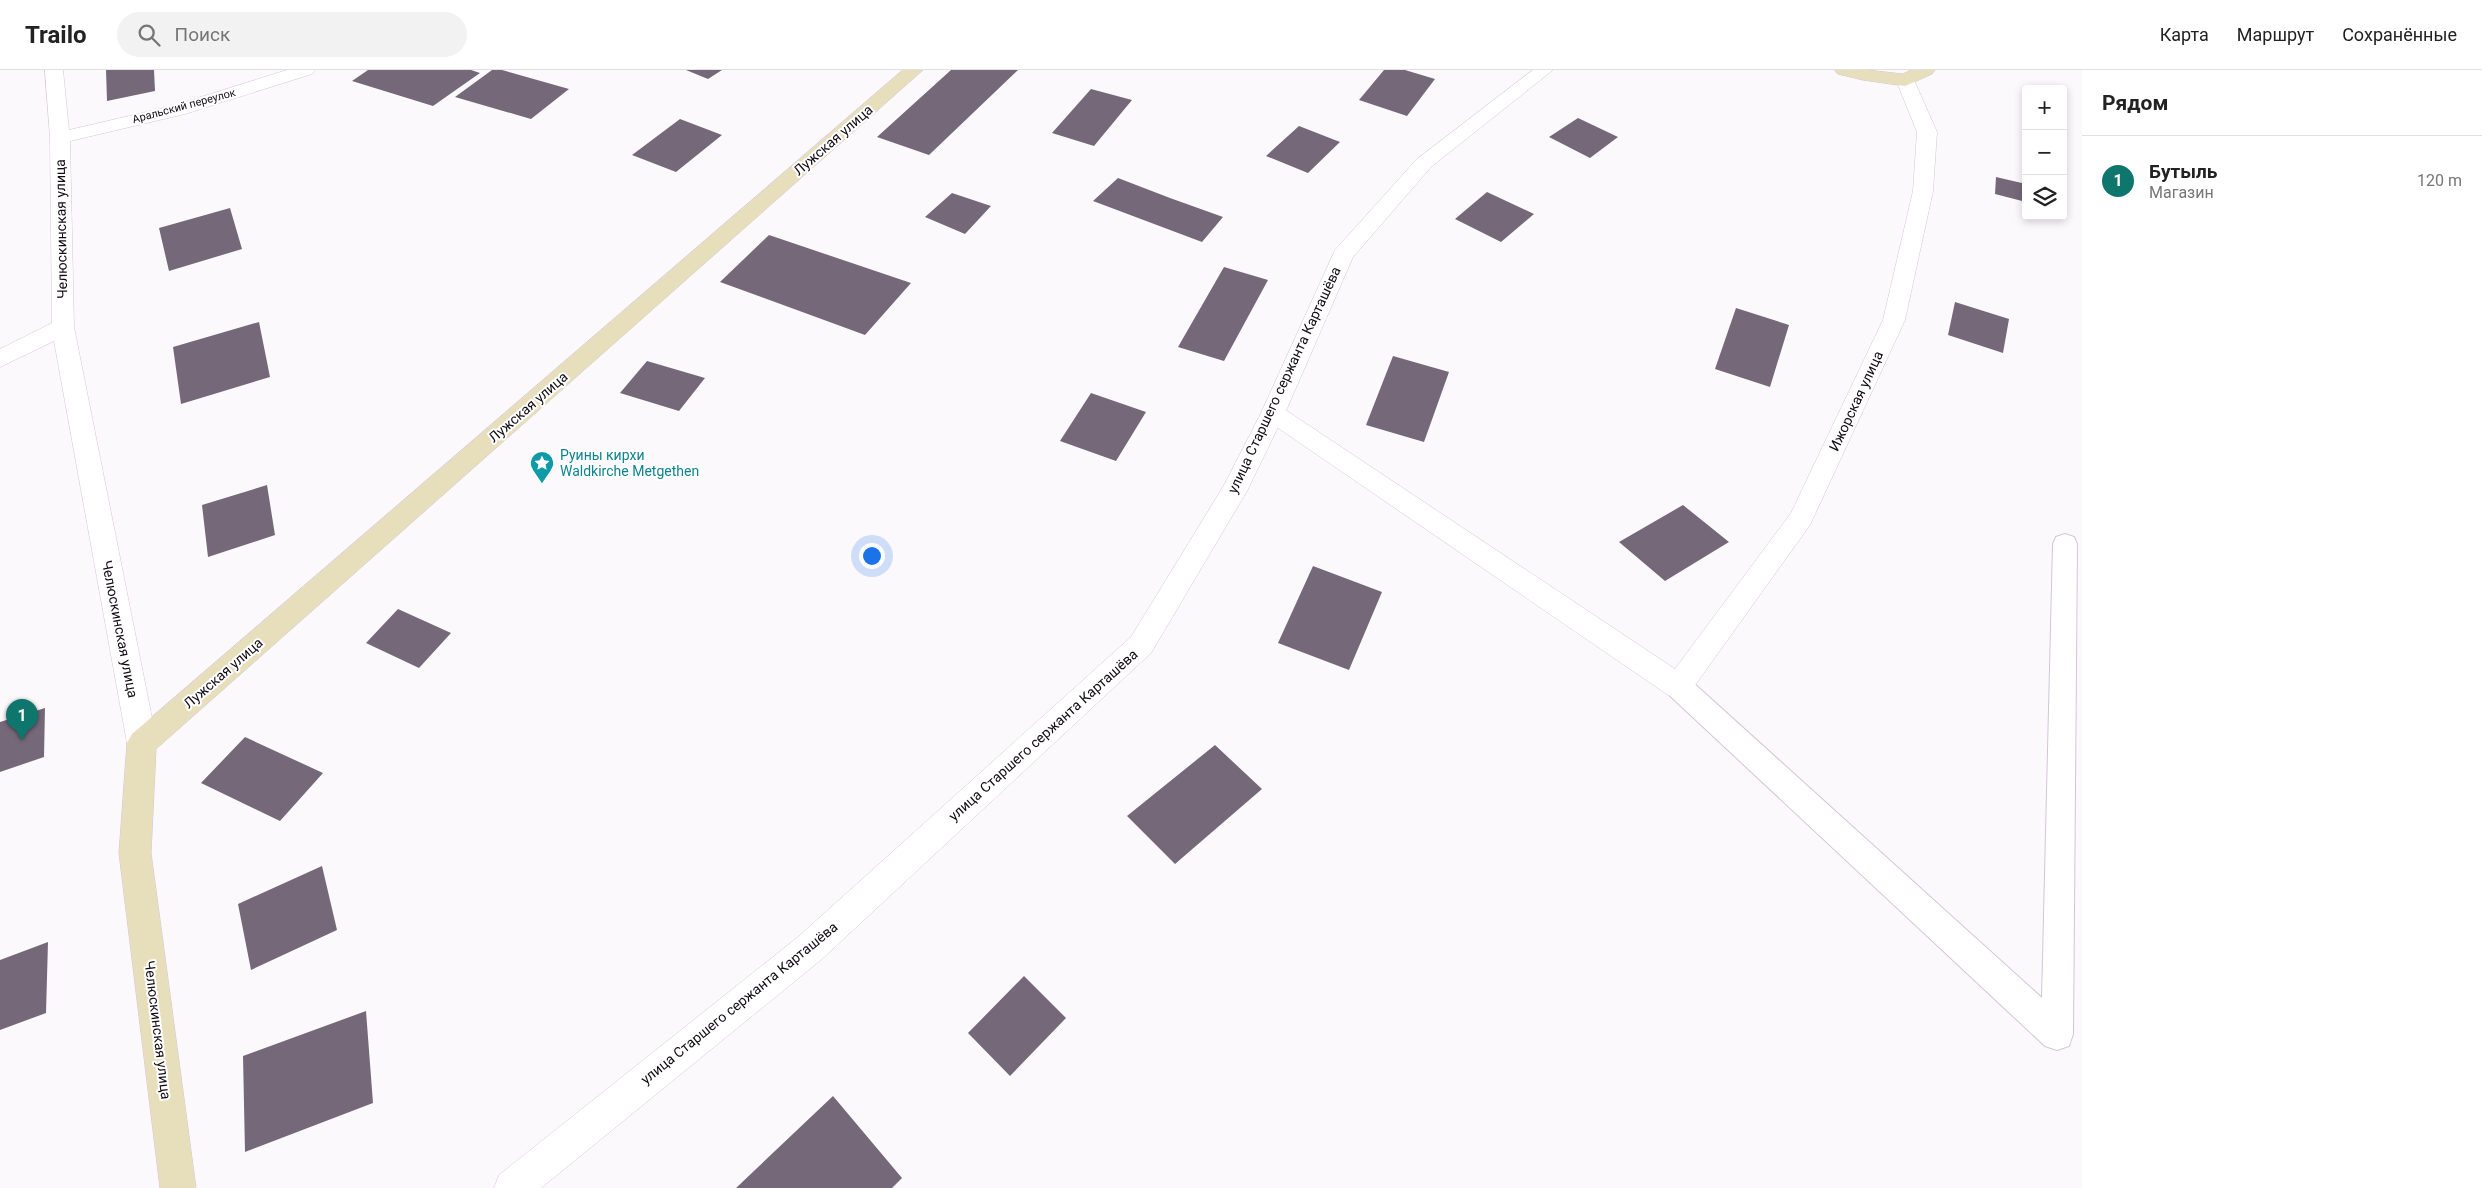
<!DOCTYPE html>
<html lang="ru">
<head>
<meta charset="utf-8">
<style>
	body { margin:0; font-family:Roboto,sans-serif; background:#f2f2f2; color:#222 }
	.controls { position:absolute; right:15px; top:15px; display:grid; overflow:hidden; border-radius:5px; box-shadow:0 2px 8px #0003 }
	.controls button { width:45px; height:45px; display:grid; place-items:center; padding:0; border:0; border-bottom:1px solid #e0e0e0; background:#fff; color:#222; font:25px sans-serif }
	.you { position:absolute; left:871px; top:485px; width:18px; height:18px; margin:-12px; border:4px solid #fff; border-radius:50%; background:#1a73e8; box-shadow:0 0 0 8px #1a73e833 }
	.badge { display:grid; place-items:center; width:32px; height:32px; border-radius:50%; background:#0f766e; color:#fff; font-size:16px; font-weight:700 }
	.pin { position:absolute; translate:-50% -41px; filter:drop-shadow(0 1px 2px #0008) }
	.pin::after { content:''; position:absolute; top:26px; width:18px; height:15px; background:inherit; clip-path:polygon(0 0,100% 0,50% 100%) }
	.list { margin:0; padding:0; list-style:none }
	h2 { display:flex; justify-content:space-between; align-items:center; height:65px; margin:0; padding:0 20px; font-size:21px }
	h2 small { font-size:16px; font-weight:400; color:#767676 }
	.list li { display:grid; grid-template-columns:32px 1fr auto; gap:15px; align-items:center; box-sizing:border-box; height:90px; padding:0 20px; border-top:1px solid #e0e0e0 }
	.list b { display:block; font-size:19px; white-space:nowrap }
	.list p { margin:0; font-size:16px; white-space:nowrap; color:#767676 }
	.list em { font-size:16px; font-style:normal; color:#767676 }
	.icon { flex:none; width:28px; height:28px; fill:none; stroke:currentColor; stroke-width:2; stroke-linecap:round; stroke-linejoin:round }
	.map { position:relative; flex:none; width:2082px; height:1118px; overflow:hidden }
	header { display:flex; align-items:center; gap:30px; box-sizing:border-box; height:70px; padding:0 25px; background:#fff; border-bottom:1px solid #e0e0e0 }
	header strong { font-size:24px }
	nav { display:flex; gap:28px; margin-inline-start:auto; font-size:18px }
	.search { width:350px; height:45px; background:#f2f2f2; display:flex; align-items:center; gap:12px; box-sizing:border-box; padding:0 18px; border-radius:28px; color:#767676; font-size:19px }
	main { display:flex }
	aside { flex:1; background:#fff }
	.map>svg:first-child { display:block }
	.building { fill:#756979 }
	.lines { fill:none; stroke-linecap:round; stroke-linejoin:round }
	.service-casing { stroke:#d3c5d7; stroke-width:2 }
	.minor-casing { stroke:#d3c5d7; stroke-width:1 }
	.tertiary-casing { stroke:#d3c5d7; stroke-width:1 }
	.secondary-casing { stroke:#d3c5d7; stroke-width:1 }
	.service { fill:#fff; fill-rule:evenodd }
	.minor { fill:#fff; fill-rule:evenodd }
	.tertiary { fill:#fff; fill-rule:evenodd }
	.secondary { fill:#e7debb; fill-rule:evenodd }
	.labels { text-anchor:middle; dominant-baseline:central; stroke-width:4; stroke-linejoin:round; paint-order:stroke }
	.far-street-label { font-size:11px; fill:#100b11; stroke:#fff }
	.street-label { font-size:14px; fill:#100b11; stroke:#fff }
	.culture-label { font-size:14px; fill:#0d838f; stroke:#fff; text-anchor:start }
</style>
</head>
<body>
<header>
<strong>Trailo</strong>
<div class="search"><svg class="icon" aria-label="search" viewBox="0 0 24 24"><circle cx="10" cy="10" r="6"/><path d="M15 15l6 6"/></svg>Поиск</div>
<nav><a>Карта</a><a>Маршрут</a><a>Сохранённые</a></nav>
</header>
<main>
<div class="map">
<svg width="2082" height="1118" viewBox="0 0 2082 1118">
	<rect width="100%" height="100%" fill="#fcf9fd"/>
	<path class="building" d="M 106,0 L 154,0 L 155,21 L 107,31 Z
		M 368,0 L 471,0 L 480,3 L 433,36 L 352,11 Z
		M 492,0 L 502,0 L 569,19 L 531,49 L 455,27 Z
		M 686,0 L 722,0 L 708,9 Z
		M 951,0 L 1018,0 L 929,85 L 877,67 Z
		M 1384,0 L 1405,0 L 1435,9 L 1407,46 L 1359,30 Z
		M 1091,19 L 1132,30 L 1094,76 L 1052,63 Z
		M 1578,48 L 1618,67 L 1590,88 L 1549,67 Z
		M 680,49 L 722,65 L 676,102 L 632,85 Z
		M 1299,56 L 1340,72 L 1308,103 L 1266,86 Z
		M 1996,107 L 2026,114 L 2026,132 L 1995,124 Z
		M 1118,108 L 1170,128 L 1223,147 L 1202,172 L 1093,131 Z
		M 1487,122 L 1534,144 L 1501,172 L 1455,149 Z
		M 952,123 L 991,136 L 965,164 L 925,147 Z
		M 230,138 L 242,179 L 169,201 L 159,158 Z
		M 769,165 L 911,213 L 865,265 L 720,212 Z
		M 1224,197 L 1268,210 L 1224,291 L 1178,277 Z
		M 1955,232 L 2009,249 L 2003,283 L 1948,265 Z
		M 1736,238 L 1789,255 L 1770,317 L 1715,299 Z
		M 259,252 L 270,307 L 181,334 L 173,277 Z
		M 1393,286 L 1449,302 L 1424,372 L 1366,355 Z
		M 647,291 L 705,308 L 679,341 L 620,323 Z
		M 1091,323 L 1146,342 L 1116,391 L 1060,371 Z
		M 267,415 L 275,465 L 208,487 L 202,435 Z
		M 1683,435 L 1729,472 L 1665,511 L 1619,472 Z
		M 1313,496 L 1382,522 L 1349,600 L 1278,573 Z
		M 398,539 L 451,563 L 419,598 L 366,573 Z
		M 45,638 L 44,687 L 0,702 L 0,652 Z
		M 245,667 L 323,703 L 280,751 L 201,713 Z
		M 1215,675 L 1262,719 L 1175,794 L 1127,746 Z
		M 322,796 L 337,860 L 251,900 L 238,834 Z
		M 48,872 L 46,943 L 0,960 L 0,890 Z
		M 1024,906 L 1066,948 L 1010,1006 L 968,963 Z
		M 366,941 L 373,1033 L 245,1082 L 243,986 Z
		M 833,1026 L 902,1108 L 892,1118 L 736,1118 Z"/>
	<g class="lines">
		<g class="service-casing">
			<path id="service" d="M 2065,464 L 2074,467 L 2077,474 L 2073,964 L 2069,976 L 2057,980 L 2045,976 L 1668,624 L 1664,616 L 1668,608 L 1678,604 L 1688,608 L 2042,928 L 2053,474 L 2056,467 Z"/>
		</g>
		<g class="minor-casing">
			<path id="minor" d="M 45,0 L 63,0 L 69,60 L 172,36 L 287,0 L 315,0 L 312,4 L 185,44 L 70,71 L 74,257 L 157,673 L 152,682 L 142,686 L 132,682 L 127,673 L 54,271 L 0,297 L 0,279 L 52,253 L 50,68 Z
				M 1905,4 L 1912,6 L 1914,10 L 1937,62 L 1933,121 L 1905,250 L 1810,455 L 1688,625 L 1678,628 L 1668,625 L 1265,349 L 1261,343 L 1265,337 L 1273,334 L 1281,337 L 1675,599 L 1791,443 L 1883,250 L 1913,121 L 1917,62 L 1896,10 L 1898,6 Z"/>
		</g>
		<g class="tertiary-casing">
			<path id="tertiary" d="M 1533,0 L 1553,0 L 1431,97 L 1353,187 L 1285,343 L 1247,421 L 1151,583 L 822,889 L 541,1118 L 494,1118 L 499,1105 L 798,867 L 1131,567 L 1223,417 L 1261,343 L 1335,180 L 1417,89 Z"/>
		</g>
		<g class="secondary-casing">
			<path id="secondary" d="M 903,0 L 923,0 L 156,679 L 151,783 L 196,1118 L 160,1118 L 119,783 L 127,673 L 132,664 Z
				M 1835,0 L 1867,0 L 1903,4 L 1911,0 L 1935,0 L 1932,4 L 1905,16 L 1863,10 L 1838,4 Z"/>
		</g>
		<use href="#service" class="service"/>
		<use href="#minor" class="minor"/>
		<use href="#tertiary" class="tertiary"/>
		<use href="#secondary" class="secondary"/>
	</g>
	<defs>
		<g id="sight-pin" transform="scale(1.25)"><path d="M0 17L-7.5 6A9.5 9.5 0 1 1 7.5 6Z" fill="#0f9aa8" stroke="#fff"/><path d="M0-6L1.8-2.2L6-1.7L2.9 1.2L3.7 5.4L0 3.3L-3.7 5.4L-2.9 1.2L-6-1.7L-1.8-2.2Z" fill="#fff"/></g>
	</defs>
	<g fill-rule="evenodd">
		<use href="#sight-pin" x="542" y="393"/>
	</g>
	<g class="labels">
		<g class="far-street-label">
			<text transform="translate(184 36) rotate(-15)">Аральский переулок</text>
		</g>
		<g class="street-label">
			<text transform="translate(833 70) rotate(-41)">Лужская улица</text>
			<text transform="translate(61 159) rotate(-91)">Челюскинская улица</text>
			<text transform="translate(1284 310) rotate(-65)">улица Старшего сержанта Карташёва</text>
			<text transform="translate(1856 331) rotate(-65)">Ижорская улица</text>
			<text transform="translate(528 337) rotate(-41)">Лужская улица</text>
			<text transform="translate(120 559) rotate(79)">Челюскинская улица</text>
			<text transform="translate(223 603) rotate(-41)">Лужская улица</text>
			<text transform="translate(1043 665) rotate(-42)">улица Старшего сержанта Карташёва</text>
			<text transform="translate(739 933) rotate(-39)">улица Старшего сержанта Карташёва</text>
			<text transform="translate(158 960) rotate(83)">Челюскинская улица</text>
		</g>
		<g class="culture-label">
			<text x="560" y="385">Руины кирхи<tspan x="560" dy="16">Waldkirche Metgethen</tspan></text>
		</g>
	</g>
</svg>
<div class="controls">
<button>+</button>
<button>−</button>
<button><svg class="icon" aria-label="layers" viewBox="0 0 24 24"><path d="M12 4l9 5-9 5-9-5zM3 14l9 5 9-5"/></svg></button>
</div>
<div class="you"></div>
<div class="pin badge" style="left:22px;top:670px">1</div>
</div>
<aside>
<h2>Рядом<small></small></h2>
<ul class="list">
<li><span class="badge">1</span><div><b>Бутыль</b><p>Магазин</p></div><em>120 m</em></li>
</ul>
</aside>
</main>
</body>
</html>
